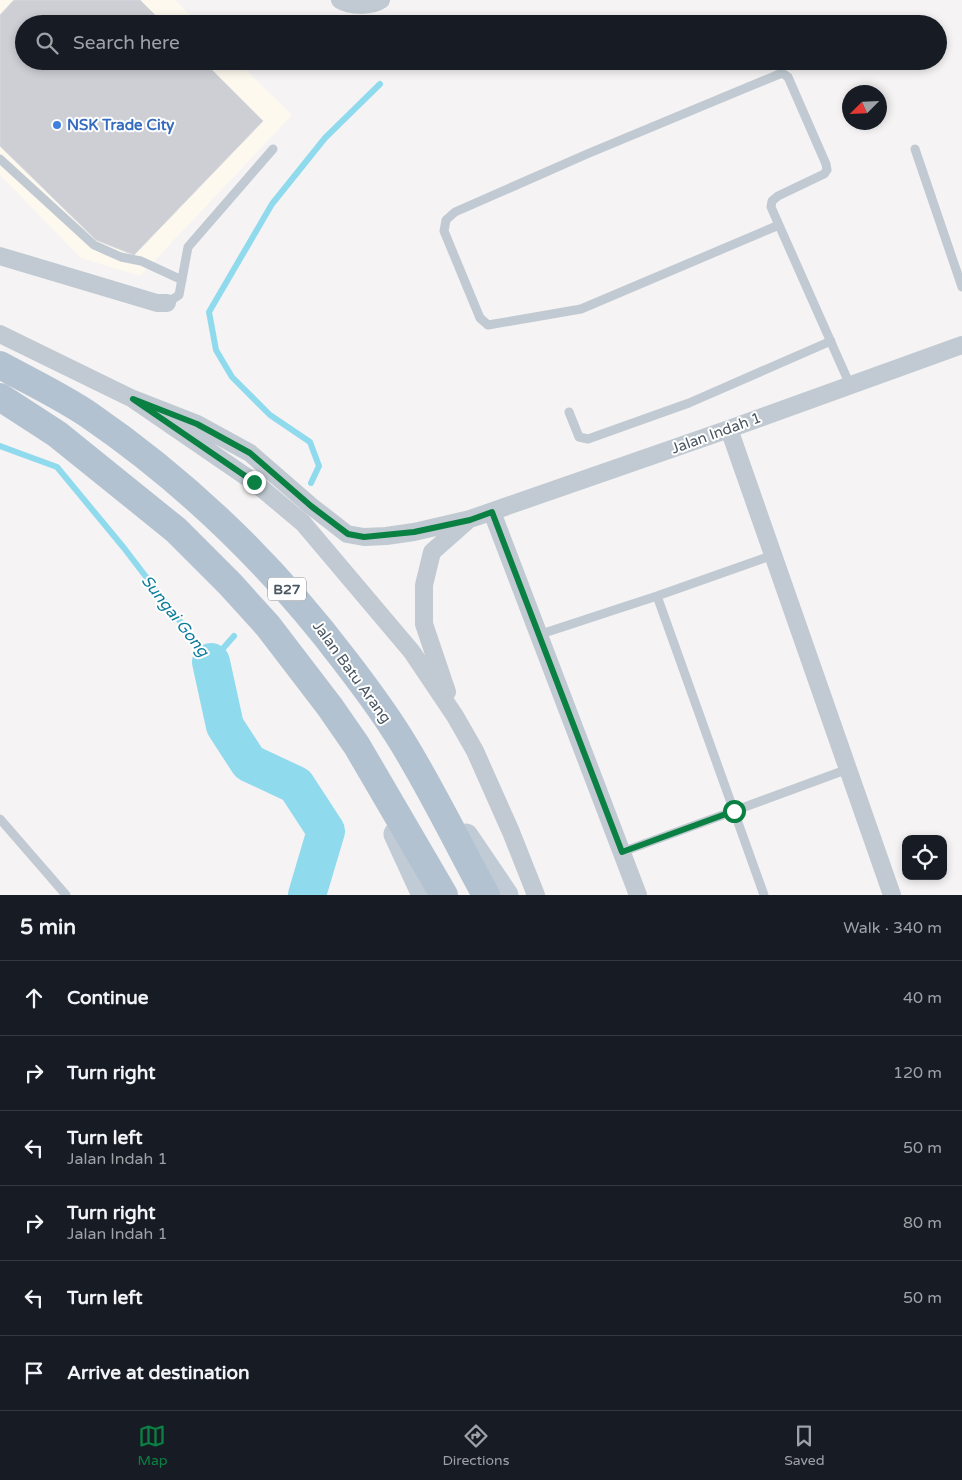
<!DOCTYPE html>
<html lang="en">
<head>
<meta charset="utf-8">
<style>
	body { margin:0; font-family:"Varela Round",sans-serif; background:#20242c; color:#f1f3f6 }
	.controls { position:absolute; right:15px; bottom:15px; display:grid; overflow:hidden; border-radius:10px; box-shadow:0 2px 8px #0003 }
	.controls button { width:45px; height:45px; display:grid; place-items:center; padding:0; border:0; border-bottom:1px solid #363941; background:#171b24; color:#f1f3f6; font:25px sans-serif }
	.compass { position:absolute; left:842px; top:85px; width:45px; height:45px; border-radius:50%; background:#171b24; box-shadow:0 2px 8px #0003; rotate:246deg }
	.stop { position:absolute; width:15px; height:15px; margin:-11px; border:4px solid #0b8043; border-radius:50%; background:#fff }
	.stop.end { background:#0b8043; border-color:#fff; box-shadow:0 1px 5px #0008 }
	.list { margin:0; padding:0; list-style:none }
	h2 { display:flex; justify-content:space-between; align-items:center; height:65px; margin:0; padding:0 20px; font-size:21px }
	h2 small { font-size:16px; font-weight:400; color:#9ea1a6 }
	.list li { display:grid; grid-template-columns:32px 1fr auto; gap:15px; align-items:center; box-sizing:border-box; height:75px; padding:0 20px; border-top:1px solid #363941 }
	.list b { display:block; font-size:19px; white-space:nowrap }
	.list p { margin:0; font-size:16px; white-space:nowrap; color:#9ea1a6 }
	.list em { font-size:16px; font-style:normal; color:#9ea1a6 }
	.icon { flex:none; width:28px; height:28px; fill:none; stroke:currentColor; stroke-width:2; stroke-linecap:round; stroke-linejoin:round }
	.map { position:relative; flex:none; width:962px; height:895px; overflow:hidden }
	.search { position:absolute; background:#171b24; box-shadow:0 2px 8px #0003; left:15px; right:15px; top:15px; height:55px; display:flex; align-items:center; gap:12px; box-sizing:border-box; padding:0 18px; border-radius:28px; color:#9ea1a6; font-size:19px }
	.sheet { height:515px; background:#171b24 }
	nav { display:flex; justify-content:space-around; align-items:center; box-sizing:border-box; height:70px; border-top:1px solid #363941; background:#171b24; font-size:14px; color:#9ea1a6 }
	nav a { display:grid; justify-items:center; gap:2px }
	nav .on { color:#0b8043 }
	.map>svg:first-child { display:block }
	.commercial { fill:#fdf9ef }
	.lines { fill:none; stroke-linecap:round; stroke-linejoin:round }
	.stream { stroke:#90daee; stroke-width:6 }
	.river { stroke:#90daee; stroke-width:38 }
	.building { fill:#cdcfd5; stroke:#d7d9de }
	.lane { stroke:#c1cad2; stroke-width:9 }
	.street { stroke:#c1cad2; stroke-width:18 }
	.secondary { stroke:#c1cbd6; stroke-width:25 }
	.primary { stroke:#b3c2d1; stroke-width:28 }
	.route { stroke:#0b8043; stroke-width:6 }
	.shop-dot { fill:#3f7fe0; stroke:#fff; stroke-width:2 }
	.labels { text-anchor:middle; dominant-baseline:central; stroke-width:4; stroke-linejoin:round; paint-order:stroke }
	.shield { fill:#fff; stroke:#808990; stroke-width:1 }
	.shield-label { font-size:14px; font-weight:bold; fill:#4a5661 }
	.shop-label { font-size:15px; font-weight:bold; fill:#366cbe; stroke:#fff; text-anchor:start }
	.street-label { font-size:15px; fill:#4a5661; stroke:#fff }
	.water-label { font-size:16px; font-style:italic; fill:#0c7c9b; stroke:#fff }
</style>
</head>
<body>
<div class="map">
<svg width="962" height="895" viewBox="0 0 962 895">
	<rect width="100%" height="100%" fill="#f5f3f3"/>
	<path class="commercial" d="M 0,0 L 175,0 L 199,24 L 24,24 L 24,61 L 237,61 L 292,115 L 140,276 L 81,258 L 0,175 Z"/>
	<g class="lines">
		<path class="stream" d="M 0,446 L 57,467 L 124,548 L 211,662 L 234,636
			M 311,483 L 319,466 L 310,442 L 270,415 L 232,377 L 216,350 L 209,312 L 272,204 L 325,138 L 380,84"/>
		<path class="river" d="M 211,662 L 225,726 L 249,763 L 296,785 L 326,831 L 307,895"/>
	</g>
	<path class="building" d="M 14,0 L 140,0 L 164,24 L 24,24 L 24,61 L 203,61 L 263,121 L 134,255 L 96,240 L 0,146 L 0,15 Z"/>
	<g class="lines">
		<path class="lane" d="M 915,149 L 962,287
			M 0,159 L 94,245 L 121,257 L 141,261 L 182,280
			M 779,225 L 581,309 L 488,325 L 480,318 L 444,231 L 446,220 L 455,212 L 587,154 L 782,73 L 788,77 L 826,164 L 827,170 L 824,174 L 778,196 L 772,201 L 771,207 L 850,385
			M 167,303 L 179,295 L 188,247 L 273,149
			M 569,412 L 579,437 L 588,439 L 689,403 L 831,341
			M 657,596 L 764,895
			M 538,635 L 657,596 L 773,555
			M 0,819 L 66,895
			M 622,852 L 848,769"/>
		<path class="street" d="M 340,0 C 350,6 371,7 381,0
			M 0,256 L 157,303 L 167,303
			M 0,334 L 133,399 L 254,482 L 303,523 L 412,652 L 455,716 L 475,751 L 511,832 L 536,895
			M 133,399 L 197,424 L 250,453 L 311,506 L 347,534 L 364,537 L 386,536 L 414,532 L 470,519 L 729,429 L 962,345
			M 729,429 L 892,895
			M 492,512 L 638,895
			M 447,692 L 424,624 L 424,585 L 432,552 L 467,521"/>
		<path class="secondary" d="M 396,834 L 424,895
			M 466,836 L 506,895"/>
		<path class="primary" d="M 0,365 C 29,381 61,396 89,415 C 188,483 274,567 346,662 C 366,688 386,715 403,743 C 433,792 458,844 486,895
			M 0,397 L 57,434 L 176,530 L 230,584 L 268,626 L 330,707 L 357,746 L 444,895"/>
	</g>
	<g class="lines">
		<path class="route" d="M 254,482 L 133,399 L 197,424 L 250,453 L 311,506 L 348,534 L 364,537 L 414,532 L 470,520 L 492,512 L 622,852 L 734,811"/>
	</g>
	<circle class="shop-dot" cx="57" cy="125" r="5"/>
	<g class="labels">
		<rect class="shield" x="268" y="577.5" width="38" height="23" rx="4"/>
		<g class="shield-label">
			<text x="287" y="589">B27</text>
		</g>
		<g class="shop-label">
			<text x="67" y="125">NSK Trade City</text>
		</g>
		<g class="street-label">
			<text transform="translate(716 433) rotate(-20)">Jalan Indah 1</text>
			<text transform="translate(352 672) rotate(54)">Jalan Batu Arang</text>
		</g>
		<g class="water-label">
			<text transform="translate(175 616) rotate(52)">Sungai Gong</text>
		</g>
	</g>
</svg>
<div class="controls">
<button><svg class="icon" aria-label="locate" viewBox="0 0 24 24"><circle cx="12" cy="12" r="6"/><path d="M12 2v4M12 18v4M2 12h4M18 12h4"/></svg></button>
</div>
<svg class="compass" viewBox="-18 -18 36 36"><path d="M0-13l5 13h-10z" fill="#e53935"/><path d="M0 13l5-13h-10z" fill="#9ea1a6"/></svg>
<div class="stop" style="left:734px;top:811px"></div>
<div class="stop end" style="left:254px;top:482px"></div>
<div class="search"><svg class="icon" aria-label="search" viewBox="0 0 24 24"><circle cx="10" cy="10" r="6"/><path d="M15 15l6 6"/></svg>Search here</div>
</div>
<section class="sheet">
<h2>5 min<small>Walk · 340 m</small></h2>
<ul class="list">
<li><svg class="icon" aria-label="ahead" viewBox="0 0 24 24"><path d="M12 20V5M6 11l6-6 6 6"/></svg><div><b>Continue</b></div><em>40 m</em></li>
<li><svg class="icon" aria-label="right" viewBox="0 0 24 24"><path d="M7 20v-9h11M14 6l5 5-5 5"/></svg><div><b>Turn right</b></div><em>120 m</em></li>
<li><svg class="icon" aria-label="left" viewBox="0 0 24 24"><path d="M17 20v-9H6M10 6l-5 5 5 5"/></svg><div><b>Turn left</b><p>Jalan Indah 1</p></div><em>50 m</em></li>
<li><svg class="icon" aria-label="right" viewBox="0 0 24 24"><path d="M7 20v-9h11M14 6l5 5-5 5"/></svg><div><b>Turn right</b><p>Jalan Indah 1</p></div><em>80 m</em></li>
<li><svg class="icon" aria-label="left" viewBox="0 0 24 24"><path d="M17 20v-9H6M10 6l-5 5 5 5"/></svg><div><b>Turn left</b></div><em>50 m</em></li>
<li><svg class="icon" aria-label="arrive" viewBox="0 0 24 24"><path d="M6 21V4h12l-3 4 3 4H6"/></svg><div><b>Arrive at destination</b></div></li>
</ul>
</section>
<nav>
<a class="on"><svg class="icon" aria-label="map" viewBox="0 0 24 24"><path d="M3 6l6-2 6 2 6-2v14l-6 2-6-2-6 2zM9 4v14M15 6v14"/></svg>Map</a>
<a><svg class="icon" aria-label="directions" viewBox="0 0 24 24"><path d="M12 3l9 9-9 9-9-9zM9 14v-3h6M13 9l2 2-2 2"/></svg>Directions</a>
<a><svg class="icon" aria-label="saved" viewBox="0 0 24 24"><path d="M7 4h10v16l-5-4-5 4z"/></svg>Saved</a>
</nav>
</body>
</html>
